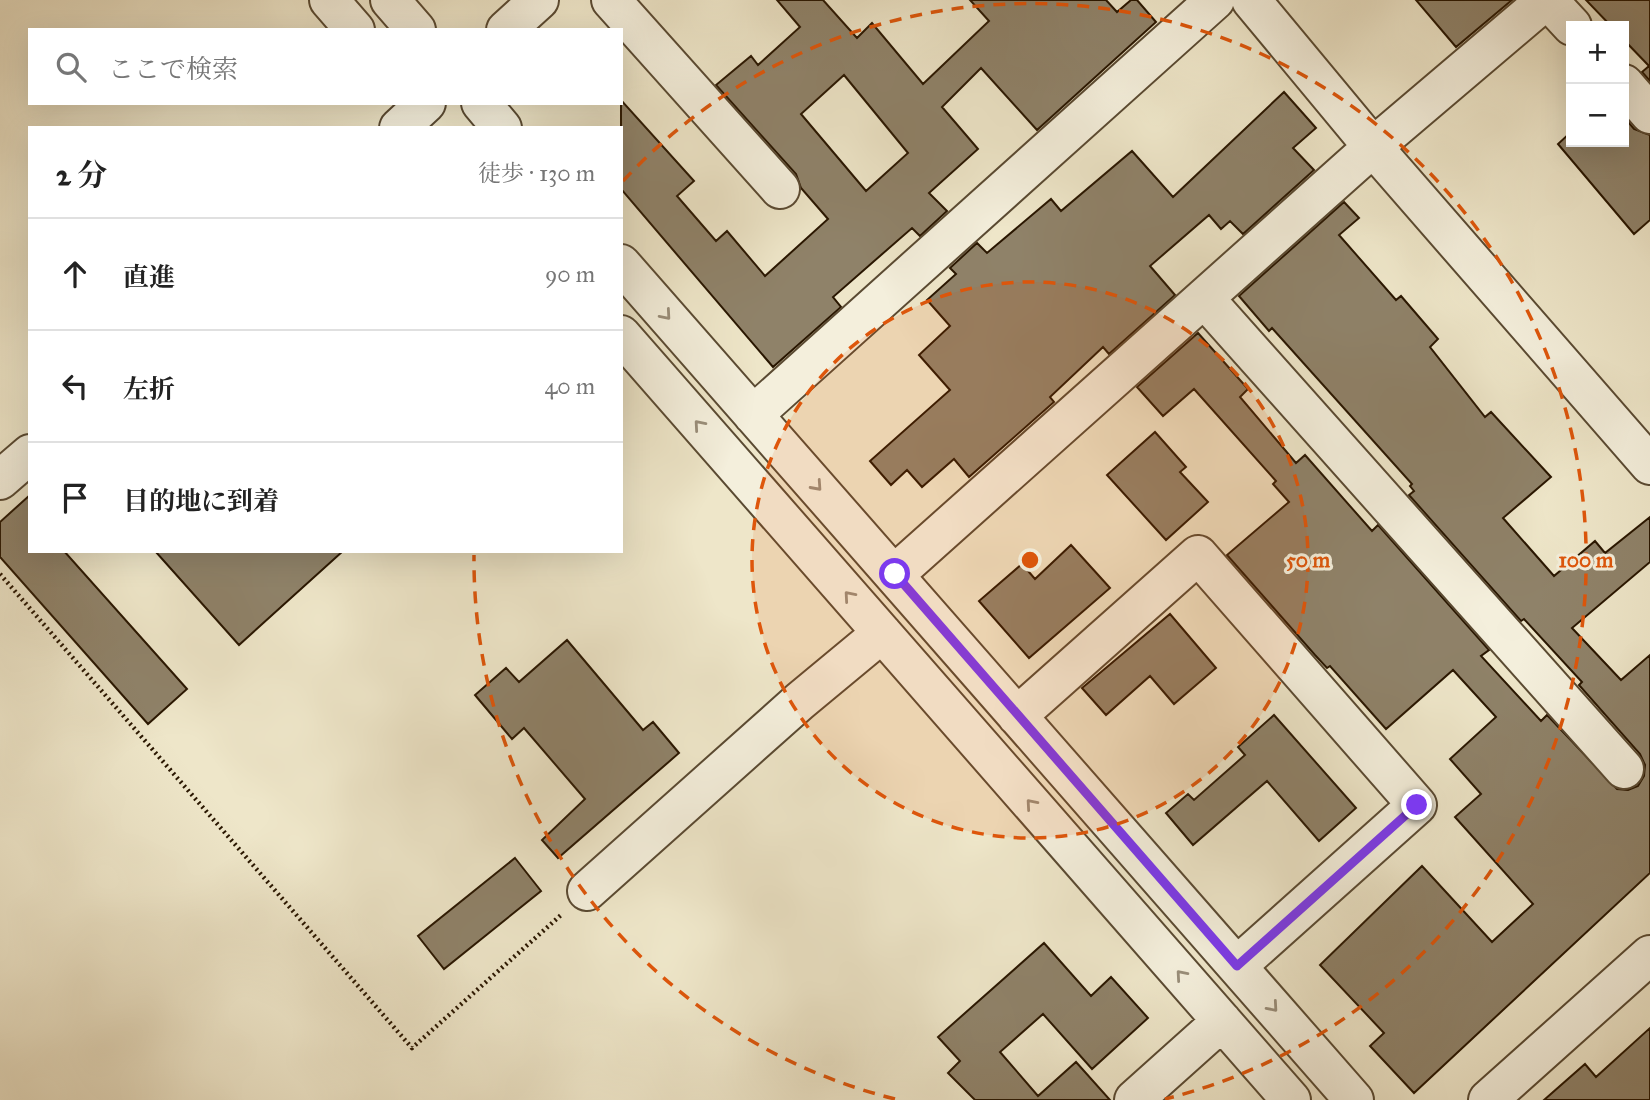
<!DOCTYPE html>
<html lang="ja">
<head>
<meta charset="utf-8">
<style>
	body { margin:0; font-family:"IM FELL Great Primer","Noto Serif JP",serif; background:#f6f6f6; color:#222 }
	.controls { position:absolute; right:21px; top:21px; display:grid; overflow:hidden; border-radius:0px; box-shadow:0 7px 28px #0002 }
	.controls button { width:63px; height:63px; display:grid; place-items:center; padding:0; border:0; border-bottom:2px solid #e0e0e0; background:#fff; color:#222; font:35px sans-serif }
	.stop { position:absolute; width:21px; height:21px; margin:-16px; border:5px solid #7c3aed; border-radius:50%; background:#fff }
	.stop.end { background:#7c3aed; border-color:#fff; box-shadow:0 2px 7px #0008 }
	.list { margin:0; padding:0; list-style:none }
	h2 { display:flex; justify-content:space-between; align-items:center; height:91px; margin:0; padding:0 28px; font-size:30px }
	h2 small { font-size:23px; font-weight:400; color:#767676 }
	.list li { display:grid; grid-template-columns:46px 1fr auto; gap:21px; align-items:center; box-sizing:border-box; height:112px; padding:0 28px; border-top:2px solid #e0e0e0 }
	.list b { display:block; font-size:26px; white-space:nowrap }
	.list em { font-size:23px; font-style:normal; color:#767676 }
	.icon { flex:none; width:38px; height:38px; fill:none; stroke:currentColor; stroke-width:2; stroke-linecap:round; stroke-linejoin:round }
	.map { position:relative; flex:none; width:1650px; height:1100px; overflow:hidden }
	.search { position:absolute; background:#fff; box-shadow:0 7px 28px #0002; left:28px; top:28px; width:595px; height:77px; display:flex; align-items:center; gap:18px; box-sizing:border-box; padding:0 24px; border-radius:0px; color:#767676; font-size:26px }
	.panel { position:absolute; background:#fff; box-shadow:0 7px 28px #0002; left:28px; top:126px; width:595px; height:427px; border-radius:0px }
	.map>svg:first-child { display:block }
	.building { fill:#8f8269; stroke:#291600; stroke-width:2; fill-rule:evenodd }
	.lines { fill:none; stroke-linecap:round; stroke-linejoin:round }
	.minor-casing { stroke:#5a4a32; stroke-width:42 }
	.path { stroke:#291600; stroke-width:4.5; stroke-dasharray:2 3.5; stroke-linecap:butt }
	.minor { stroke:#f4efdc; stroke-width:38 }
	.oneway { stroke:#998d79 }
	.route { stroke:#7c3aed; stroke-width:9 }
	.ring { fill:none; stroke:#de560b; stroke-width:3.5; stroke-dasharray:12 9 }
	.centre { fill:#de560b; stroke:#f4efdc; stroke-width:3.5 }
	.ring-label { font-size:21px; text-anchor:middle; font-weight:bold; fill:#de560b; stroke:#f4efdc; stroke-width:6; stroke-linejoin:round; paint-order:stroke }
</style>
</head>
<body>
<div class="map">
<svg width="1650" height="1100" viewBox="0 0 1650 1100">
	<rect width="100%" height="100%" fill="#eee6c9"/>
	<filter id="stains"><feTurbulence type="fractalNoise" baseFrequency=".00286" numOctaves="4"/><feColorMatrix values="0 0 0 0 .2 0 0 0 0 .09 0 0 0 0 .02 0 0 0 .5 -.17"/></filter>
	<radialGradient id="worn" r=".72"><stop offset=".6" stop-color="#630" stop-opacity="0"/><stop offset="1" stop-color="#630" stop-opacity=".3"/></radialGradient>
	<path class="building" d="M 777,0 L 823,0 L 857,38 L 872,23 L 923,84 L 989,21 L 970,0 L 1106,0 L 1117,12 L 1131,0 L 1137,0 L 1156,22 L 1037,130 L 981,68 L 942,107 L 978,149 L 929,193 L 947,211 L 920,236 L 912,228 L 833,297 L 841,307 L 773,367 L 621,189 L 621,100 L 694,181 L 677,196 L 716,241 L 727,231 L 765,276 L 828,219 L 801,188 L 796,174 L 716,85 L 751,56 L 758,65 L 800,27 ZM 844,75 L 908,153 L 866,191 L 801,114 Z
		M 1416,0 L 1512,0 L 1456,47 Z
		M 1586,0 L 1650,0 L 1650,81 L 1642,72 L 1649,66 L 1624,40 L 1624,26 L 1611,26 Z
		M 1284,92 L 1316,128 L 1293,148 L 1314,170 L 1243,234 L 1230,221 L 1221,229 L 1209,215 L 1150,266 L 1175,295 L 1109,354 L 1103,347 L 1050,397 L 1054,402 L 969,477 L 954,459 L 922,487 L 907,470 L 891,485 L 870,461 L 950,390 L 919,355 L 950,326 L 927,300 L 956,274 L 950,268 L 977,243 L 987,253 L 1051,199 L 1061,211 L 1132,151 L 1173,197 Z
		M 1624,117 L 1634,129 L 1650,135 L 1650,220 L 1634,234 L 1558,144 L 1571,132 L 1571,142 L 1624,142 Z
		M 1344,202 L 1359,218 L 1339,235 L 1396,300 L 1401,296 L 1438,339 L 1430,347 L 1485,417 L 1491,412 L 1551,477 L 1503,518 L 1554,576 L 1595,541 L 1605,553 L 1650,517 L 1650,562 L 1572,628 L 1621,680 L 1650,655 L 1650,873 L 1414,1093 L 1370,1046 L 1384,1033 L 1320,965 L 1422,866 L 1492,942 L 1533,904 L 1455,817 L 1481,794 L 1450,759 L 1496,717 L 1453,670 L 1386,729 L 1330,666 L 1327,668 L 1315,655 L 1227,555 L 1289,502 L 1273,484 L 1276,481 L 1194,389 L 1163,416 L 1137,387 L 1198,333 L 1248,389 L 1240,397 L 1296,463 L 1305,455 L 1372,531 L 1378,525 L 1489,650 L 1481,656 L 1541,721 L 1547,715 L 1617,789 L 1628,790 L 1638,786 L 1644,776 L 1645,765 L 1640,754 L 1579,685 L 1582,682 L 1524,619 L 1521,621 L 1409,495 L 1414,491 L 1410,486 L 1412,484 L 1272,328 L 1269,331 L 1239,296 Z
		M 1155,432 L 1186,467 L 1180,472 L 1208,502 L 1166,540 L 1107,475 Z
		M 30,495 L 30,551 L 64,551 L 187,689 L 148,724 L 0,557 L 0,522 Z
		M 1071,545 L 1110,588 L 1029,658 L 979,601 L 1022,564 L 1035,579 Z
		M 155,551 L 343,551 L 239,645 Z
		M 1170,614 L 1216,668 L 1174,704 L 1150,676 L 1106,715 L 1082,688 Z
		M 567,640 L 643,730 L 653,722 L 679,753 L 558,858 L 542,840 L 585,799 L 524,728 L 512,739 L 475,695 L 506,668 L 519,682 Z
		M 1274,715 L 1356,808 L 1319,841 L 1267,781 L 1193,845 L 1166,813 L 1188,794 L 1194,800 L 1245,755 L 1238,747 Z
		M 515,858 L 541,891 L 444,969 L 418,936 Z
		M 1044,943 L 1091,996 L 1111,977 L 1148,1018 L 1092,1069 L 1043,1014 L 1000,1052 L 1038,1096 L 1076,1062 L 1110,1100 L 975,1100 L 948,1073 L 960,1061 L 938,1037 Z
		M 1650,1028 L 1650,1100 L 1544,1100 L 1585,1064 L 1596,1077 Z"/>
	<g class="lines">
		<g class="minor-casing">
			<path id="minor" d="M 329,0 L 355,30
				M 390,0 L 416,30
				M 611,0 L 780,189
				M 1251,0 L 1373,147 L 1650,465
				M 1548,0 L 1572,26
				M 506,30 L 539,0
				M 1624,84 L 1650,114
				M 481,103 L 502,128
				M 399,128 L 426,103
				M 621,264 L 1354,1100
				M 1204,298 L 1624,769
				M 621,335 L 1291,1100
				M 753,415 L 1215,0
				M 0,480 L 30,454
				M 895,574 L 1373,147 L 1546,0
				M 1017,716 L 1198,555 L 1417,805 L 1237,966
				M 587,891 L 800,701 L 882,633
				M 1134,1100 L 1222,1021
				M 1488,1100 L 1650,955"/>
		</g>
		<path class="path" d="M 0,574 L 412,1048 L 561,915"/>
		<use href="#minor" class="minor"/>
	</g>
	<defs><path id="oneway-chevron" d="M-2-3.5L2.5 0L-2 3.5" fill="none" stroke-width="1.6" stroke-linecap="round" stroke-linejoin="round" transform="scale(1.75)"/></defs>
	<g class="oneway">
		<use href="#oneway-chevron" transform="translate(666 315) rotate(49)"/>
		<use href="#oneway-chevron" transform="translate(699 425) rotate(-131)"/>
		<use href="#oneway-chevron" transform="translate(817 486) rotate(48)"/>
		<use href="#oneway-chevron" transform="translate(849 596) rotate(-131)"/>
		<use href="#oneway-chevron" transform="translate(1031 804) rotate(-131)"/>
		<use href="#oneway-chevron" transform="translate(1181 975) rotate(-131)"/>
		<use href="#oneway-chevron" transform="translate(1273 1007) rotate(49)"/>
	</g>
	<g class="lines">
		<path class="route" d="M 895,574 L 1237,966 L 1417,805"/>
	</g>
	<circle cx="1030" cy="560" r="278" fill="#de560b" fill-opacity=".12"/>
	<g class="ring">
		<circle cx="1030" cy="560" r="278"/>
		<path d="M895 1099A556 556 0 0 1 474 555M623 181A556 556 0 1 1 1165 1099"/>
	</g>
	<circle cx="1030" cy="560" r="10" class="centre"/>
	<g class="ring-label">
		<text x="1308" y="567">50 m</text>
		<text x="1586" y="567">100 m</text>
	</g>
	<rect width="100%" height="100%" filter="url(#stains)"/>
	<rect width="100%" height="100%" fill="url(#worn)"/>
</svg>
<div class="controls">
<button>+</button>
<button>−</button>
</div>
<div class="stop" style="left:895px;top:574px"></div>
<div class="stop end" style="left:1417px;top:805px"></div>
<div class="search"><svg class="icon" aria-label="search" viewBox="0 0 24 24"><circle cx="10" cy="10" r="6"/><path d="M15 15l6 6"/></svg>ここで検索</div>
<section class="panel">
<h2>2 分<small>徒歩 · 130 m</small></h2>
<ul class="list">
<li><svg class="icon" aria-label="ahead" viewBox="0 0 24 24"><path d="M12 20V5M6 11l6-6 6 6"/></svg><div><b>直進</b></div><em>90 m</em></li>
<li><svg class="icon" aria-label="left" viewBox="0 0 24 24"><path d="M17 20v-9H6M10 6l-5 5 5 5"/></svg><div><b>左折</b></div><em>40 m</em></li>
<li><svg class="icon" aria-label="arrive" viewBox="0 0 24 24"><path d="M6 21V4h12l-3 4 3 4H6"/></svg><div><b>目的地に到着</b></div></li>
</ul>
</section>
</div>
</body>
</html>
